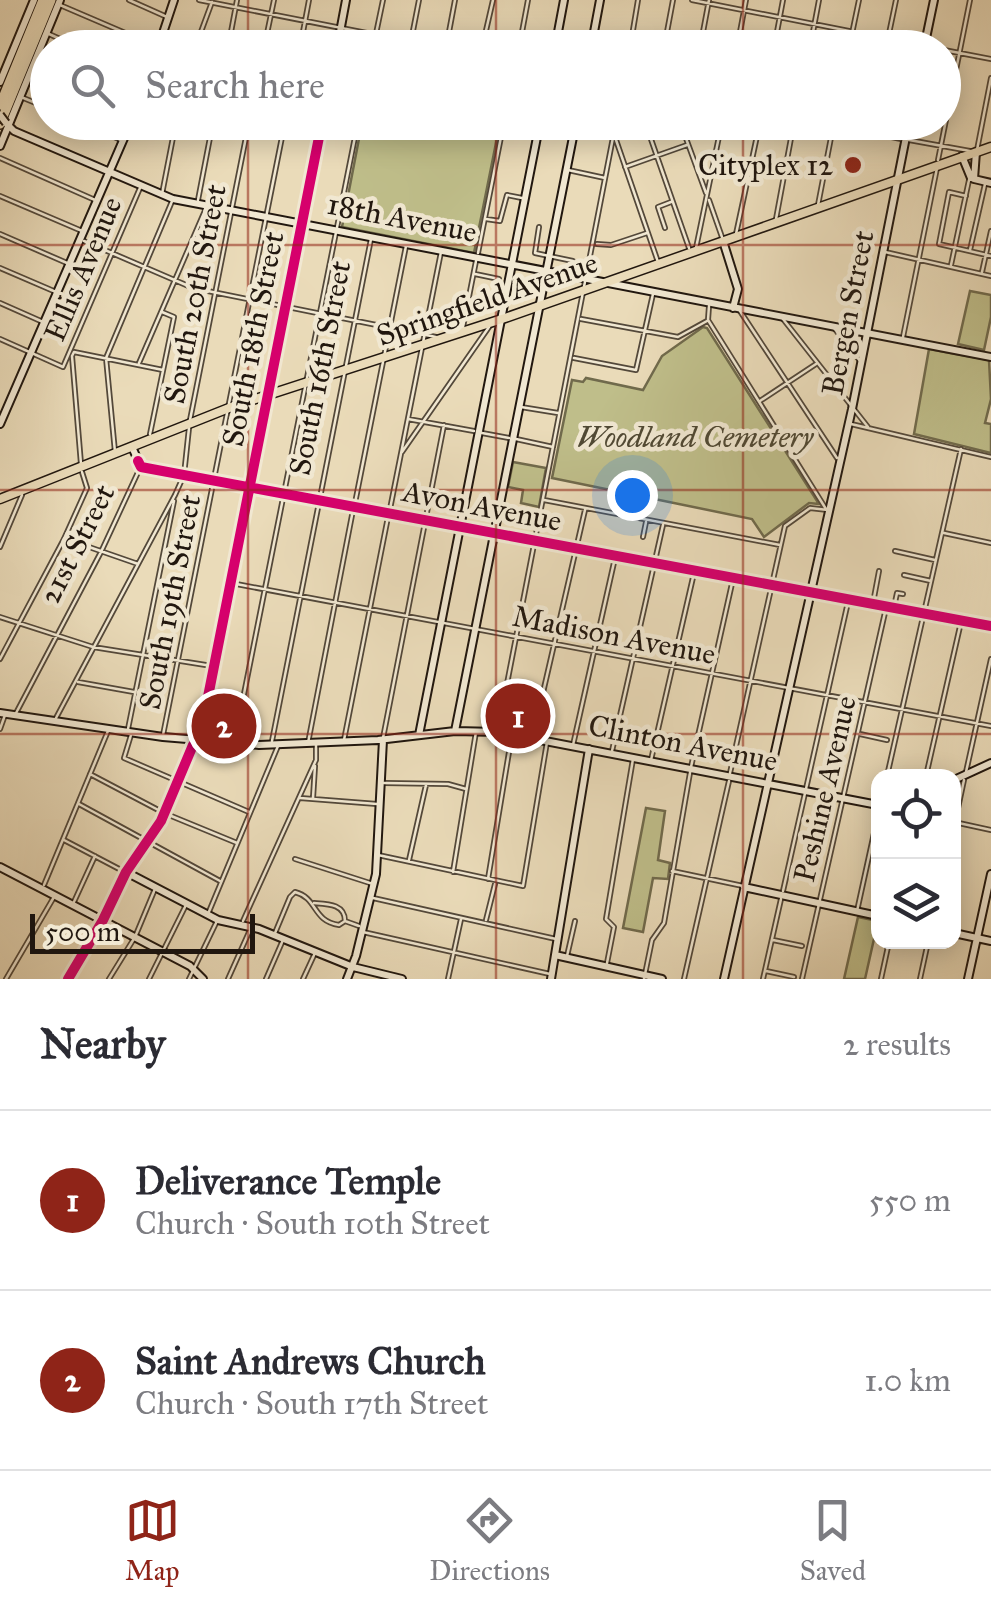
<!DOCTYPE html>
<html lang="en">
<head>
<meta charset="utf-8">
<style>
	body { margin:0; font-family:"IM FELL Great Primer",serif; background:#f7f7f7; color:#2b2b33 }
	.controls { position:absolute; right:30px; bottom:30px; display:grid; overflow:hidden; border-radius:20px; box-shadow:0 5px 25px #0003 }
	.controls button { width:90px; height:90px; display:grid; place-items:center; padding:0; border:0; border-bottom:2px solid #e1e1e2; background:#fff; color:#2b2b33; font:50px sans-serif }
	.scale { position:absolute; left:30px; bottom:25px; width:225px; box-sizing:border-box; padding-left:10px; border:5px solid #21170f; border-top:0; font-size:28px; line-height:35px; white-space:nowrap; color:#21170f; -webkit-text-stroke:8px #f1e8d2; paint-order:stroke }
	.you { position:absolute; left:632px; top:495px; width:35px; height:35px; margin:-25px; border:8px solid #fff; border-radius:50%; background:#1a73e8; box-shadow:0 0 0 15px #1a73e833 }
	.badge { display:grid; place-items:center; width:65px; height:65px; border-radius:50%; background:#8f2418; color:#fff; font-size:32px; font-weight:700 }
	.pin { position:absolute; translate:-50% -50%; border:5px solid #fff; box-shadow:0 2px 10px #0006 }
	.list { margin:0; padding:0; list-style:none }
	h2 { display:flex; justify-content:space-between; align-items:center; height:130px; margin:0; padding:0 40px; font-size:42px }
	h2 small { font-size:32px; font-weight:400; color:#7c7c81 }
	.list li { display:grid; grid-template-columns:65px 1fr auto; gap:30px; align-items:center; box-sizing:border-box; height:180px; padding:0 40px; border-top:2px solid #e1e1e2 }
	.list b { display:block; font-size:38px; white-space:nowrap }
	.list p { margin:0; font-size:32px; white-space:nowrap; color:#7c7c81 }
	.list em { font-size:32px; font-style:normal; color:#7c7c81 }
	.icon { flex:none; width:55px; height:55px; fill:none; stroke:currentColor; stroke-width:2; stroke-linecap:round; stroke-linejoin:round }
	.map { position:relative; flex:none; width:991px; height:979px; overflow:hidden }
	.search { position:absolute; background:#fff; box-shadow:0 5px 25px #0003; left:30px; right:30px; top:30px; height:110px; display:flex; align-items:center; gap:25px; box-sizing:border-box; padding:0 35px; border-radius:55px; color:#7c7c81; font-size:38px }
	.sheet { height:490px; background:#fff }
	nav { display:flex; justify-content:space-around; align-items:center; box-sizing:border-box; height:140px; border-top:2px solid #e1e1e2; background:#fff; font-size:28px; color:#7c7c81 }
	nav a { display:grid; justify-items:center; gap:5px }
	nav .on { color:#8f2418 }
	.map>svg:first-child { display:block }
	.green { fill:#bfbe8a; stroke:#706a4c; stroke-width:2.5 }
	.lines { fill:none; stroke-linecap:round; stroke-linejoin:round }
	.street-casing { stroke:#53483a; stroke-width:6 }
	.secondary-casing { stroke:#21170f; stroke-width:10 }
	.primary-casing { stroke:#21170f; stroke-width:11 }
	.highway-casing { stroke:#21170f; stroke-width:12 }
	.street { stroke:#f1e8d2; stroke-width:2.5 }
	.secondary { stroke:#f1e8d2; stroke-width:6 }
	.primary { stroke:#eadbb9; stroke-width:8 }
	.highway { stroke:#eadbb9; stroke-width:9 }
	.secondary-bridge-casing { stroke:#21170f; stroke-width:10; stroke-linecap:butt }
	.secondary-bridge { stroke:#f1e8d2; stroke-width:6 }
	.cycleway-casing { stroke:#f1e8d2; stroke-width:16 }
	.cycleway { stroke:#d6006c; stroke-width:10 }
	.grid { fill:none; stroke:#8f2418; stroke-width:2.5; stroke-opacity:0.55 }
	.poi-dot { fill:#8f2418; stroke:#f1e8d2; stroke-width:4 }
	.labels { text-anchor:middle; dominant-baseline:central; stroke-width:9; stroke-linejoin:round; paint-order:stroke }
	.poi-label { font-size:30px; fill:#21170f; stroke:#f1e8d2; text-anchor:end }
	.street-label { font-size:30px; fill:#21170f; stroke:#f1e8d2 }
	.park-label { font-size:30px; font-style:italic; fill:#504934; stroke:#f1e8d2 }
</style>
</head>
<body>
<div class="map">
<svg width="991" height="979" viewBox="0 0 991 979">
	<rect width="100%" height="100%" fill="#eadbb9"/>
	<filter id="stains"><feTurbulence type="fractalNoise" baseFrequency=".002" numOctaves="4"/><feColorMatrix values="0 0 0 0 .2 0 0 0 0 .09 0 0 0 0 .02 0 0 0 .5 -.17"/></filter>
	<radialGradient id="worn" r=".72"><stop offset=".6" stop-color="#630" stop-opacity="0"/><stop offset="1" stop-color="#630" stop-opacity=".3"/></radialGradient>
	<path class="green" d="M 362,123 L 500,123 L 474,253 L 342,227 Z
		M 970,291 L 991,295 L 991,317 L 984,350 L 958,344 Z
		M 703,327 L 707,328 L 819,504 L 809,503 L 764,537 L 752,519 L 552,478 L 572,380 L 583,382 L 586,378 L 643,390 L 662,356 Z
		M 929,349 L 989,360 L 991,399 L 985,423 L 991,424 L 991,453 L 914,434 Z
		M 513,462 L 546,468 L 539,507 L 521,503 L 523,490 L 508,487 Z
		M 646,808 L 665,811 L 658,860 L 670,863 L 668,879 L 653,878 L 643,932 L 623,928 Z
		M 858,917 L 878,921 L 865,979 L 844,979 Z"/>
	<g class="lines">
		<g class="street-casing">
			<path id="street" d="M 129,0 L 167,17
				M 199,0 L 443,48
				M 692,0 L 920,45
				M 60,5 L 158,47
				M 49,34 L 80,48
				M 411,41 L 419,0
				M 195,48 L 212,2
				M 228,48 L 237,0
				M 264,48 L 274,0
				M 300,48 L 309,0
				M 373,48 L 383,0
				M 446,48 L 455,0
				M 482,48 L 493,0
				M 519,48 L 528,0
				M 630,48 L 638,0
				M 664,48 L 673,0
				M 700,48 L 709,0
				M 737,48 L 746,0
				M 774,48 L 783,0
				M 810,48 L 819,0
				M 849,48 L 859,0
				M 886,48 L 896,0
				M 944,50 L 991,59
				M 35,65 L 48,71
				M 21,97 L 48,108
				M 80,122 L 121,140
				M 300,122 L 354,134
				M 645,122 L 689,248
				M 680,122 L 706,193
				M 820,122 L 901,139
				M 870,131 L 872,122
				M 615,137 L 658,262
				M 909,140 L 970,151
				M 977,150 L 991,78
				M 0,158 L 95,200
				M 938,160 L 970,0
				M 625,167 L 687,145
				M 568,170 L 605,178
				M 162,194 L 176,122
				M 0,196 L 82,231
				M 966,196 L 949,192 L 939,244 L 991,256
				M 198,200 L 213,122
				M 709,200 L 723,240
				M 818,205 L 834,122
				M 486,219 L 500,221 L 507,195 L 522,198
				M 776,219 L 794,122
				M 539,227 L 535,253 L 573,261
				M 665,228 L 658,207 L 671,202
				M 0,234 L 67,263
				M 736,234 L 760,122
				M 84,241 L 193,288 L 436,337
				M 597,244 L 611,245 L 647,233
				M 696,248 L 722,122
				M 970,250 L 985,184
				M 885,252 L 991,276
				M 478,253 L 504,122
				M 951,265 L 969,180
				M 0,268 L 56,292
				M 982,272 L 991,231
				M 475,274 L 499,279
				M 0,303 L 43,322
				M 709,306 L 708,320 L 826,509
				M 740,311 L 837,458
				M 581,319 L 678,337 L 707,321
				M 783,319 L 868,427
				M 463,327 L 476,261
				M 834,328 L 860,361
				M 903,337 L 937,168
				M 0,339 L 63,367 L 140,188
				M 574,358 L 636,370 L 653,294
				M 139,363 L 207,206
				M 760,401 L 816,364
				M 521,407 L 558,413
				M 408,419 L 474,431
				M 190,420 L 249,122
				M 851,424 L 991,457
				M 482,433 L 509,438
				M 150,434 L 174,317 L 162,312
				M 516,439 L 553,447
				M 115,452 L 106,358 L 173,199
				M 402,452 L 489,327
				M 81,464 L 72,356 L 74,352 L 163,370
				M 544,500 L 780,545
				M 355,503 L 406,246
				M 390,509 L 441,252
				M 944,533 L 991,543
				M 643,537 L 646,522
				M 66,539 L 138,564
				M 0,547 L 22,495
				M 895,551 L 935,560
				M 904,575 L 931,581
				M 231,583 L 991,726
				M 873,603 L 879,571
				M 894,607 L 897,593 L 903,594
				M 0,617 L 93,647 L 212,666
				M 0,659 L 64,539 L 87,488 L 82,472
				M 78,682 L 134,692
				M 15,715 L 101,552 L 140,468
				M 56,718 L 175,495 L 184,475 L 189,428
				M 0,729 L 5,715
				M 128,729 L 174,501
				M 498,730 L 616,122
				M 860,734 L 887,740
				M 131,735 L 124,758 L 249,812
				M 163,735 L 285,122
				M 533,736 L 585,510
				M 383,738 L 444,425
				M 235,739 L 358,122
				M 344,740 L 388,517
				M 272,741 L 371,239
				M 308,743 L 353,510
				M 573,745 L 615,558
				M 612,751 L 663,525
				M 651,760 L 694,573
				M 966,772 L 991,659
				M 730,773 L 785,526 L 810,508 L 828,510
				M 90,774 L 164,813 L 237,843
				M 887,776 L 961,449
				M 926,776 L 961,622
				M 384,783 L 448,784 L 466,789
				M 300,798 L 377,804
				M 313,798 L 315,766
				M 79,804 L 220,881
				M 954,822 L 991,830
				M 954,827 L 964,780
				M 64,840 L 123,871
				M 378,855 L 523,886 L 547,742
				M 295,859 L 373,884
				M 409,860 L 426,785
				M 672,871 L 743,886
				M 453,872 L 476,732
				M 488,879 L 512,734
				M 44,885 L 108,731
				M 783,891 L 848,602
				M 373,898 L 556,939
				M 314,903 C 328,904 345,904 345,921
				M 73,904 L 95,856
				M 857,911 L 878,815
				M 208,914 L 278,746
				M 486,920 L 495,884
				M 243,921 L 316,760 L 316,745
				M 363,932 L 550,974
				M 275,933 L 290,897 L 295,892 C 318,898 312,921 339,925 L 345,921 L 359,926
				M 773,940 L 802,946
				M 567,956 L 575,921
				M 607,963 L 614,927 L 606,919 L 633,759
				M 766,971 L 794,977
				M 6,979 L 54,897
				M 109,979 L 135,937 L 155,889
				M 149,979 L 186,905
				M 189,979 L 217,921
				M 228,979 L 250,930
				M 266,979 L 283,940
				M 303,979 L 315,953
				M 448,979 L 461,919
				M 644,979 L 652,940 L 664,923 L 691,767 L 733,579
				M 684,979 L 729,781
				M 763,979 L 781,899
				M 802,979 L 886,608
				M 881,979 L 889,942
				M 920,979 L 928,942"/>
		</g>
		<g class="secondary-casing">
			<path id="secondary" d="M 158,48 L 174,0
				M 337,48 L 346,0
				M 555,48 L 564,0
				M 591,48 L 600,0
				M 924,48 L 934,0
				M 0,82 L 34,0
				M 6,123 L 14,131 L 173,199 L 991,357
				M 0,146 L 60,0
				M 962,156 L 971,178
				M 974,179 L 976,152
				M 974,179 L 991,183
				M 723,241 L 738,289 L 733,308
				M 0,424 L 131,122
				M 132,447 L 141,467 L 991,626
				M 0,713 L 163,737 L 259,745 L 378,740 L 455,731 L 498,732 L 878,805
				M 455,731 L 576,122
				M 419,735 L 540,122
				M 954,780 L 991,763
				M 0,867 L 190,966 L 203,979
				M 126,872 L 218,920 L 259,929 L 353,967 L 402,979
				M 744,887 L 878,916
				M 954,933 L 991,941
				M 555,955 L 662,979
				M 68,979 L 103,920 L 126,872 L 161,821 L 193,745 L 200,737 L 322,122
				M 347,979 L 356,956 L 376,874 L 383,740
				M 551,979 L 589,749
				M 724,979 L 852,409 L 909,122
				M 968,979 L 991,874"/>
		</g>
		<g class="primary-casing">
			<path id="primary" d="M 0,499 L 234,406 L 505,318 L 991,147"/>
		</g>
		<g class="highway-casing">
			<path id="highway" d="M 0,105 L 43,0
				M 0,124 L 51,0"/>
		</g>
		<use href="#street" class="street"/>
		<use href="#secondary" class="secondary"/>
		<use href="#primary" class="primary"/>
		<use href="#highway" class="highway"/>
		<g class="secondary-bridge-casing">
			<path id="secondary-bridge" d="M 0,115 L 6,123"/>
		</g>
		<use href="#secondary-bridge" class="secondary-bridge"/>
		<g class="cycleway-casing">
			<path id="cycleway" d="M 138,461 L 141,467 L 991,626
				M 68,979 L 103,920 L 126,872 L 161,821 L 193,745 L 200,737 L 322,122"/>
		</g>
		<use href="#cycleway" class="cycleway"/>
	</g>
	<path class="grid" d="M 248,0 L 248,48M 496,0 L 496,48M 743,0 L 743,48M 248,122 L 248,979M 496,122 L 496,979M 743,122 L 743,979M 0,245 L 991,245M 0,490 L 991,490M 0,734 L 991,734"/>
	<circle class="poi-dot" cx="853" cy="165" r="10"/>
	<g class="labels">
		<g class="poi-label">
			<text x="833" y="165">Cityplex 12</text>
		</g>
		<g class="street-label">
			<text transform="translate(402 218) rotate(11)">18th Avenue</text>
			<text transform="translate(83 269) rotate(-67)">Ellis Avenue</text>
			<text transform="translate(195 294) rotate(-79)">South 20th Street</text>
			<text transform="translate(487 299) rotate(-19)">Springfield Avenue</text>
			<text transform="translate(848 313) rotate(-79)">Bergen Street</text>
			<text transform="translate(253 339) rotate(-79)">South 18th Street</text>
			<text transform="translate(320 368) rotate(-79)">South 16th Street</text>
			<text transform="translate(482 506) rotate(11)">Avon Avenue</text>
			<text transform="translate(77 544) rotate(-63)">21st Street</text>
			<text transform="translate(170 602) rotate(-79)">South 19th Street</text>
			<text transform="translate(614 635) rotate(11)">Madison Avenue</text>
			<text transform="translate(683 743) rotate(11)">Clinton Avenue</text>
			<text transform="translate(825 789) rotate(-77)">Peshine Avenue</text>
		</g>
		<g class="park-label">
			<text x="695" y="437">Woodland Cemetery</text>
		</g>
	</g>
	<rect width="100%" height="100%" filter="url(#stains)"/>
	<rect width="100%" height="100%" fill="url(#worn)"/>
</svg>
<div class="controls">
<button><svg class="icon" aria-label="locate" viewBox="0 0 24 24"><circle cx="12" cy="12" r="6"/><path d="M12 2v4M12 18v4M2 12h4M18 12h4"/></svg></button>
<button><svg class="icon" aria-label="layers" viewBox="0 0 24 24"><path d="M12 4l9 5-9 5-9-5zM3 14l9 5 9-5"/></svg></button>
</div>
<div class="scale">500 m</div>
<div class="you"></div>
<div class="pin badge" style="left:518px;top:716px">1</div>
<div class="pin badge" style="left:224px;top:726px">2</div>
<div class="search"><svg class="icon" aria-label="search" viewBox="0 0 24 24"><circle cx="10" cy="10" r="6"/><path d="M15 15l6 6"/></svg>Search here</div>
</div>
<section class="sheet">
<h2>Nearby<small>2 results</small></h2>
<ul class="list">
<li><span class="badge">1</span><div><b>Deliverance Temple</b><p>Church · South 10th Street</p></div><em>550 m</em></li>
<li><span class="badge">2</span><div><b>Saint Andrews Church</b><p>Church · South 17th Street</p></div><em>1.0 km</em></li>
</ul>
</section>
<nav>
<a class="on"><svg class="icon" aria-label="map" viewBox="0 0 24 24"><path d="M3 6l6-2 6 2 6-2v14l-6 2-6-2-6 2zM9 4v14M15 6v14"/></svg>Map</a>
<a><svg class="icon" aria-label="directions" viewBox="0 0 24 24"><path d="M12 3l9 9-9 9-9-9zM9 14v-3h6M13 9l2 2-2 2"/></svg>Directions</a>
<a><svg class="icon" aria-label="saved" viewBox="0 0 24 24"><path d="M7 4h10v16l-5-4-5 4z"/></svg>Saved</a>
</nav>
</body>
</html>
